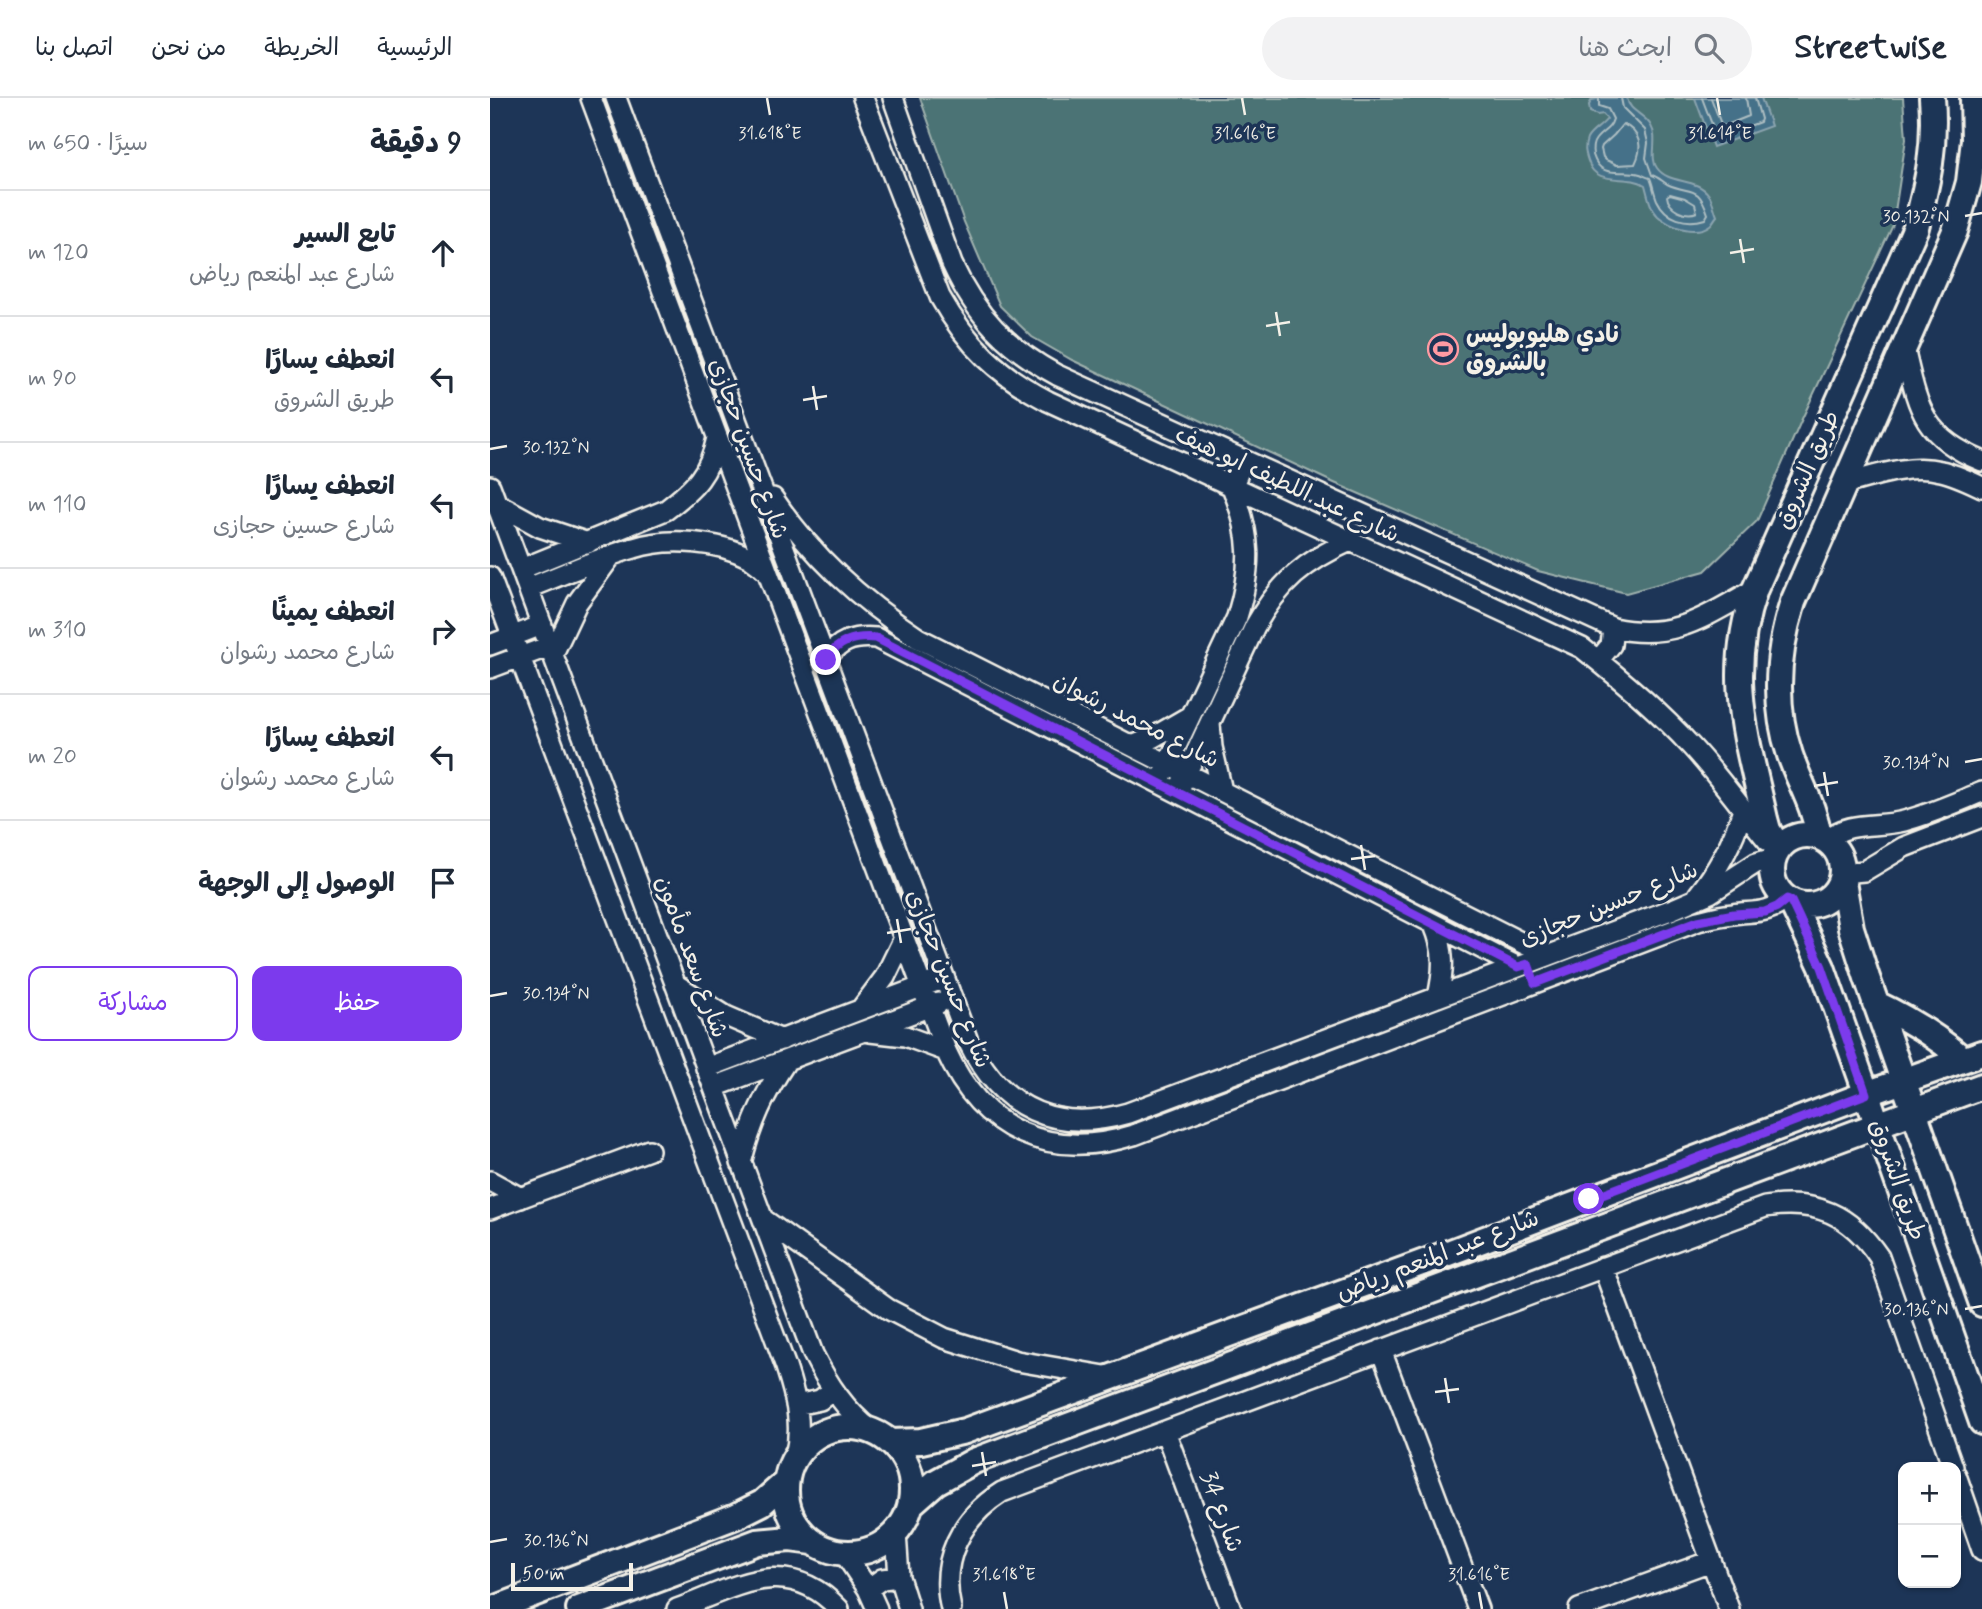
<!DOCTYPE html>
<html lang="ar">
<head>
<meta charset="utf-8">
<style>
	body { margin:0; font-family:Mynerve,"Playpen Sans Arabic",sans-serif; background:#f2f2f3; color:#1f2937; direction:rtl }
	.controls { position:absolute; right:21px; bottom:21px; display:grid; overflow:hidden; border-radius:14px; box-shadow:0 2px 5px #0004 }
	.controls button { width:63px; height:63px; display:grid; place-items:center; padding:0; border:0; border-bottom:2px solid #e0e1e3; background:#fff; color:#1f2937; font:35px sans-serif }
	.scale { position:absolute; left:21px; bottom:18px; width:122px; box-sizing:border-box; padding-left:7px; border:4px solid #f4f1e8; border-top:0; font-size:19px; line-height:24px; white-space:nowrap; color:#f4f1e8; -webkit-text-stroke:5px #1d3557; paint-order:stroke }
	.stop { position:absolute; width:21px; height:21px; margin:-16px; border:5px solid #7c3aed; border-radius:50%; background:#fff }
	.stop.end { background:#7c3aed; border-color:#fff; box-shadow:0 2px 7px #0008 }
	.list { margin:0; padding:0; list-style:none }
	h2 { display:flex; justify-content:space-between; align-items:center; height:91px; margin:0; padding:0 28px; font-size:30px }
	h2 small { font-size:23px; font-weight:400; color:#747a83 }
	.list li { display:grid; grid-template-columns:46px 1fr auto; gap:21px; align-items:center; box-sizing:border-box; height:126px; padding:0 28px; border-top:2px solid #e0e1e3 }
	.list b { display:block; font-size:26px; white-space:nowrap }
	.list p { margin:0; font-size:23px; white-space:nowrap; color:#747a83 }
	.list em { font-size:23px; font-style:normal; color:#747a83 }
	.actions { display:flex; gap:14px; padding:21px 28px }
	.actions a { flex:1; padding:16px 0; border:2px solid #7c3aed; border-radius:14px; text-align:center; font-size:24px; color:#7c3aed }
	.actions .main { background:#7c3aed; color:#fff }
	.icon { flex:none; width:38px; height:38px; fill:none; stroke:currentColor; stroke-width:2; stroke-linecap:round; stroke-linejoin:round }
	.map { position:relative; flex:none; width:1492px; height:1511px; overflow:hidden; direction:ltr }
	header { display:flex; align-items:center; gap:42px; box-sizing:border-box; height:98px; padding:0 35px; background:#fff; border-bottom:2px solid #e0e1e3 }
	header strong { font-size:33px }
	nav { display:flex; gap:38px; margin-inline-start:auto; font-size:24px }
	.search { width:490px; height:63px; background:#f2f2f3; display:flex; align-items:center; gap:18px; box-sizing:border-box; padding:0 24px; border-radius:38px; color:#747a83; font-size:26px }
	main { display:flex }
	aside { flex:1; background:#fff }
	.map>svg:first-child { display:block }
	.green { fill:#4c7375; stroke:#a0b2ae; stroke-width:2 }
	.water { fill:#457189; stroke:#8ba4af; stroke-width:2 }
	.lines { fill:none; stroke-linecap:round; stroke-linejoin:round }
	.shore { stroke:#aebec2; stroke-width:2 }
	.minor-casing { stroke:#f4f1e8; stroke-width:24 }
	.tertiary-casing { stroke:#f4f1e8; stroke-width:30 }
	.minor { stroke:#1d3557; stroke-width:19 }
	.tertiary { stroke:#1d3557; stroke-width:24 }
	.route { stroke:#7c3aed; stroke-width:9 }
	.ticks { fill:none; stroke:#f4f1e8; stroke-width:2.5 }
	.labels { text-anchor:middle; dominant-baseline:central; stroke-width:7; stroke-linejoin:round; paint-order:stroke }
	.poi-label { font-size:24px; font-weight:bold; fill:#f4f1e8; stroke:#1d3557; text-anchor:start }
	.street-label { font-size:24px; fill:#f4f1e8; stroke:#1d3557 }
	.ticks-label { font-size:18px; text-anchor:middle; fill:#f4f1e8; stroke:#1d3557; stroke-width:7; stroke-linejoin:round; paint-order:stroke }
</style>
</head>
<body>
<header>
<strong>Streetwise</strong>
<div class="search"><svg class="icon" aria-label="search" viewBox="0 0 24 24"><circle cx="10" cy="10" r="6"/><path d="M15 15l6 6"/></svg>ابحث هنا</div>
<nav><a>الرئيسية</a><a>الخريطة</a><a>من نحن</a><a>اتصل بنا</a></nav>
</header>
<main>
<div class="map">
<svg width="1492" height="1511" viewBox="0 0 1492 1511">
	<rect width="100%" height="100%" fill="#1d3557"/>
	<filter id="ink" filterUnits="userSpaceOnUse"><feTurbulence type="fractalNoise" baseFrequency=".0143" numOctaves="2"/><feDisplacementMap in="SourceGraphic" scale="14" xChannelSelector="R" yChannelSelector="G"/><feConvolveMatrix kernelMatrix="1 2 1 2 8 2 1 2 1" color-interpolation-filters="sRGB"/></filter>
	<g filter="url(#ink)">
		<path class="green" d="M 430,0 L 1413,0 L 1416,41 L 1403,127 L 1311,323 L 1267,423 L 1215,473 L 1136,495 L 1048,473 L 842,384 L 582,262 L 542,239 L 510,208 L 474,124 Z"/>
		<path class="water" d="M 1111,0 L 1137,0 C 1139,14 1155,16 1161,28 C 1169,41 1159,60 1167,70 C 1179,87 1207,79 1219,97 C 1223,102 1224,111 1227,118 C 1224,121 1223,125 1220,127 C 1206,138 1180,129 1168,118 C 1160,110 1158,98 1155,87 C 1137,75 1106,90 1098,63 C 1095,54 1094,49 1097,41 C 1101,33 1111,29 1117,21 L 1113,16 L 1107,17 L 1100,14 L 1099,7 L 1102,2 Z
			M 1205,0 L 1271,0 L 1281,28 L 1223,49 Z"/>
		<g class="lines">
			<path class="shore" d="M 1109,0 L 1109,8 L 1118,11 L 1123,21 C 1120,32 1112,33 1106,41 C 1102,46 1102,51 1103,57 C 1111,83 1132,70 1150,76 C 1153,77 1156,79 1160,80 C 1163,87 1164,95 1167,102 C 1176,121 1196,127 1215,121 L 1218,116 C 1208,85 1200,97 1177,86 C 1172,83 1168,79 1162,77 L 1156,60 L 1158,45 L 1155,32 L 1133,10 L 1131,0
				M 1212,0 L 1226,37 L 1229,39 L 1270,24 L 1271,21 L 1265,0
				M 1221,0 L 1231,26 L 1234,28 L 1259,18 L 1256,0
				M 1133,26 C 1151,34 1153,50 1145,66 L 1127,67 L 1116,62 L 1113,59 L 1111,51 L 1112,48 L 1124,37 Z
				M 1180,96 L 1195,100 L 1205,106 L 1207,114 C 1195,119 1178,110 1177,98 Z"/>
			<g class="minor-casing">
				<path id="minor" d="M 101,0 L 456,953 C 492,1033 559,1063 644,1037 L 1208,823 C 1220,820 1231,817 1243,816 C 1265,813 1278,816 1297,801
					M 126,0 L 478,943 C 511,1011 565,1036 638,1015 L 1183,811 L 1220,795 L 1266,765 L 1283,760
					M 373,0 L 450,199 C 477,247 508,277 558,303 L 1092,550 C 1130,580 1167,611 1200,647 C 1228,677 1252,711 1278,743
					M 403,0 L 462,166 C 486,218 517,250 567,277 L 1123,530 C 1184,543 1214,519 1265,491
					M 1414,250 C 1428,309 1431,338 1492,363
					M 1354,386 C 1385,378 1419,365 1451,373 C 1465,376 1479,383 1492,389
					M 0,388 L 323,1256 C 338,1286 355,1312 382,1333
					M 283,400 C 323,459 369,501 428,540 L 1058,858
					M 6,405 L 50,429 L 98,445
					M 31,471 L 176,412 C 205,390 219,376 227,340
					M 0,479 L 296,1269 C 306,1300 313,1327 305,1359
					M 38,490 C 73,477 108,460 144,450 C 178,439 229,443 260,460 C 266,464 272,469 277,474
					M 0,547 L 52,527
					M 63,556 L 87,505 L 119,461
					M 336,562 C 348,543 363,538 386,540 L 1028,869
					M 1108,563 L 1121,547 L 1123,530
					M 0,570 L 60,548
					M 720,626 L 722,649 L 732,693
					M 642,648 L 662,640 L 700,618
					M 672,678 L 747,519 C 762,469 762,438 742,389 L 754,362
					M 691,687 L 765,528 C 789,485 815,463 860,443
					M 1336,742 C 1359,722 1387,730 1414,723 C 1441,716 1467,704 1492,694
					M 1352,775 L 1374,773 L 1414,749 L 1492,719
					M 1208,797 C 1229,771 1243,743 1253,712
					M 944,827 C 955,853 954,872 948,899
					M 185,886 L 236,918 L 292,942
					M 371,911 L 395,879 L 414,840
					M 380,934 L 415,938 L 456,953
					M 216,970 L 444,884
					M 224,989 L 449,905
					M 251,1065 C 261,1025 274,996 297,962
					M 0,1083 L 31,1100
					M 0,1111 L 159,1052
					M 273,1121 L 398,1211 L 454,1240 L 527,1263 L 621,1279
					M 1113,1169 L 1239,1511
					M 891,1252 L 988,1511
					M 306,1307 L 330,1302 L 343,1292
					M 675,1333 L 741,1511
					M 1466,1377 L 1492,1452
					M 406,1435 L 409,1479 L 419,1511
					M 354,1455 L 378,1491 L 387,1511
					M 378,1491 L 392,1481 L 409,1479
					M 187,1511 C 246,1489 297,1455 349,1511
					M 461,1511 C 449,1462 471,1420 512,1394 L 1275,1109 C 1326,1101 1360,1116 1389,1159 L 1463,1369
					M 1089,1511 L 1221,1463"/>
			</g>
			<g class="tertiary-casing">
				<path id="tertiary" d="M1282 772a35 35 0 1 1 70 0a35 35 0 1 1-70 0Z
					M 1329,738 C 1324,707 1310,686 1300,657 C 1283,606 1287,554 1303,504 L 1465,133 L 1479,84 L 1484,42 L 1483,0
					M 1289,750 L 1278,732 L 1275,721 C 1256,637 1235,577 1265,491 L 1426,129 C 1438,83 1446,48 1442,0
					M 1352,778 L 1361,830 L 1377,880 L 1492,1206
					M 1301,803 L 1332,869 L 1492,1324
					M 1385,905 C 1417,920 1446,938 1473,961
					M296 1392a63 63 0 1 1 126 0a63 63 0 1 1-126 0Z
					M 400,1344 L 431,1343 L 475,1333 L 937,1163 L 1376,996 L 1492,955
					M 421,1406 L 446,1384 L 484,1363 L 1492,988
					M 4,1511 L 246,1418 L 272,1405 L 296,1384
					M 89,1511 L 267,1444 L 300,1441 L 323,1444"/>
			</g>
			<use href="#minor" class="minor"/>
			<use href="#tertiary" class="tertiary"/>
		</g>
	</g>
	<g class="lines" filter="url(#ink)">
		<path class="route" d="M 336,562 C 348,543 363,538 386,540 L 1028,869 L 1038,866 L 1045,885 L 1208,823 L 1244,816 L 1275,814 L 1287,809 L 1297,801 L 1301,803 L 1332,869 L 1376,996 L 1099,1101"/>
	</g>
	<path class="ticks" d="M 277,0 L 280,17M 752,0 L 755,17M 1227,0 L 1230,17M 1475,118 L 1492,115M 1250,141 L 1254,165M 1240,155 L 1264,151M 786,214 L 790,238M 776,228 L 800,224M 323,288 L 327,312M 313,302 L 337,298M 0,351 L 17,348M 1475,664 L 1492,661M 1334,674 L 1338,698M 1324,688 L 1348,684M 871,747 L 875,772M 861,761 L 885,758M 407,821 L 411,845M 397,835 L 421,831M 0,898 L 17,895M 1475,1211 L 1492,1208M 955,1280 L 959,1305M 945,1294 L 969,1291M 492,1354 L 496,1378M 482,1368 L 506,1364M 0,1444 L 17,1441M 514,1494 L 517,1511M 989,1494 L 992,1511"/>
	<defs>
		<g id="stadium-ring" transform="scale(1.575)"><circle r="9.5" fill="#1d3557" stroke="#ff9aa2" stroke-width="1.5"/><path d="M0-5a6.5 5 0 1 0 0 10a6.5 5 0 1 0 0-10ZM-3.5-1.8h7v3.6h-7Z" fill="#ff9aa2"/></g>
	</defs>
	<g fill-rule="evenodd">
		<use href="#stadium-ring" x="953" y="251"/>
	</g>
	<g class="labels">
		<g class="poi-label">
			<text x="976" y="237">نادي هليوبوليس<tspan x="976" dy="28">بالشروق</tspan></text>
		</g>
		<g class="street-label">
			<text transform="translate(258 351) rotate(70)">شارع حسين حجازى</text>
			<text transform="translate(1318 372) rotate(-66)">طريق الشروق</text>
			<text transform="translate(797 387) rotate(25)">شارع عبد اللطيف ابو هيف</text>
			<text transform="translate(646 623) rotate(27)">شارع محمد رشوان</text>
			<text transform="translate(1119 807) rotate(-22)">شارع حسين حجازى</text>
			<text transform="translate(201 859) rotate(70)">شارع سعد مأمون</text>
			<text transform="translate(458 881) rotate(68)">شارع حسين حجازى</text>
			<text transform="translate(1407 1082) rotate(71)">طريق الشروق</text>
			<text transform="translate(948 1158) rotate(-21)">شارع عبد المنعم رياض</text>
			<text transform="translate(731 1414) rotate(70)">شارع 34</text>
		</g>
	</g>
	<g class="ticks-label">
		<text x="755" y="41">31.616°E</text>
		<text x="280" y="41">31.618°E</text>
		<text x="1230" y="41">31.614°E</text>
		<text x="1426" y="124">30.132°N</text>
		<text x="66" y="355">30.132°N</text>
		<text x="1426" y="670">30.134°N</text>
		<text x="66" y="901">30.134°N</text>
		<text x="1426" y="1217">30.136°N</text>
		<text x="66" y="1448">30.136°N</text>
		<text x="514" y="1482">31.618°E</text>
		<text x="989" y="1482">31.616°E</text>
	</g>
</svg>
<div class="controls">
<button>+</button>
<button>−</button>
</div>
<div class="scale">50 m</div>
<div class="stop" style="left:1099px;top:1101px"></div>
<div class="stop end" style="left:336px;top:562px"></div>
</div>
<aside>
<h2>9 دقيقة<small>سيرًا · 650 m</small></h2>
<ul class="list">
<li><svg class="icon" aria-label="ahead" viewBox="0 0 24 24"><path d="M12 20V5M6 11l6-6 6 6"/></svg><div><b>تابع السير</b><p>شارع عبد المنعم رياض</p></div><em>120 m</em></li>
<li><svg class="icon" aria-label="left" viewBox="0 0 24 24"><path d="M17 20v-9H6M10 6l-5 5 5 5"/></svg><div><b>انعطف يسارًا</b><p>طريق الشروق</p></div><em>90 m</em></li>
<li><svg class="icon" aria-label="left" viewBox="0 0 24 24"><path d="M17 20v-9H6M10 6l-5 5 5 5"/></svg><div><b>انعطف يسارًا</b><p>شارع حسين حجازى</p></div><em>110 m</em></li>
<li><svg class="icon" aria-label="right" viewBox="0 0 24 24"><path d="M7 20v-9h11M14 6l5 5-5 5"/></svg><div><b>انعطف يمينًا</b><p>شارع محمد رشوان</p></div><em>310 m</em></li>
<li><svg class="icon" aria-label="left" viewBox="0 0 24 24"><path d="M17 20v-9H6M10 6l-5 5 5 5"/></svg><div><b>انعطف يسارًا</b><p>شارع محمد رشوان</p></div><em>20 m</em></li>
<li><svg class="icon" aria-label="arrive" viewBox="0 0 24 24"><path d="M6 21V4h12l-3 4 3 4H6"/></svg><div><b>الوصول إلى الوجهة</b></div></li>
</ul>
<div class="actions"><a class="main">حفظ</a><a>مشاركة</a></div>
</aside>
</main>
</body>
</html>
